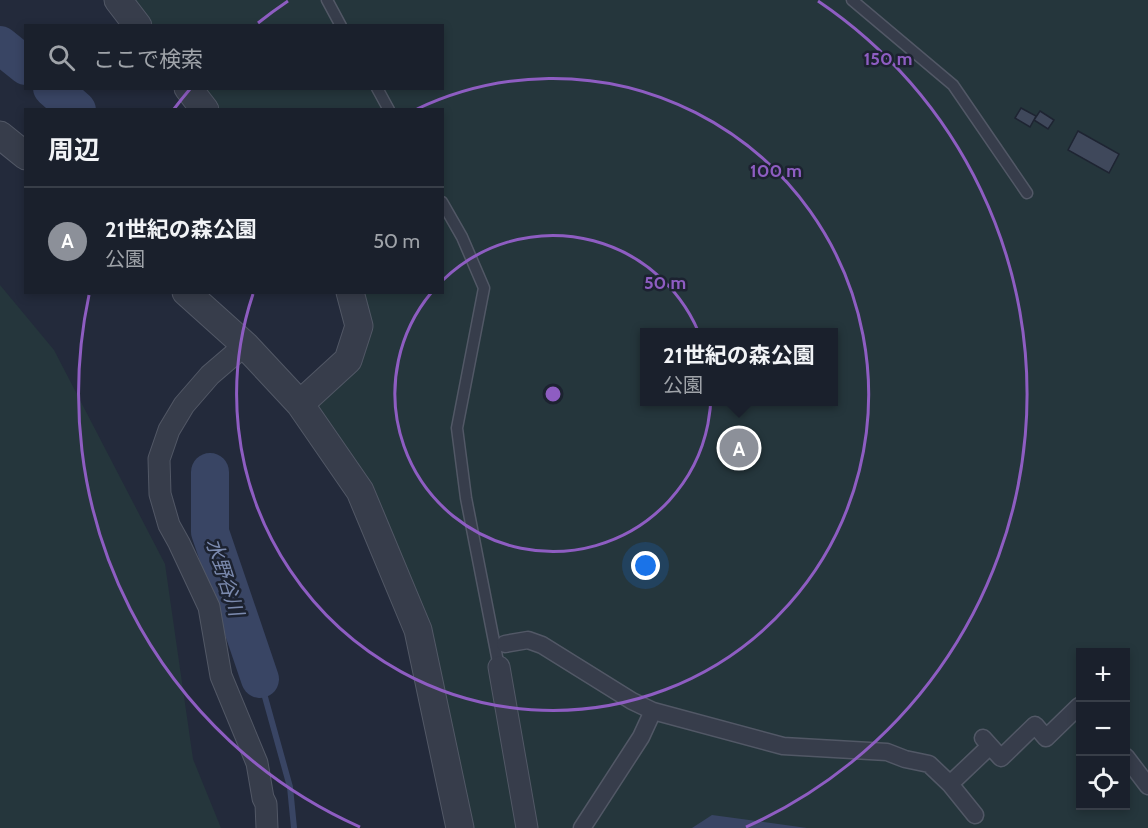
<!DOCTYPE html>
<html lang="ja">
<head>
<meta charset="utf-8">
<style>
	body { margin:0; font-family:Cabin,"Noto Sans JP",sans-serif; background:#232834; color:#f1f3f6 }
	.controls { position:absolute; right:18px; bottom:18px; display:grid; overflow:hidden; border-radius:0px; box-shadow:0 3px 9px #0003 }
	.controls button { width:54px; height:54px; display:grid; place-items:center; padding:0; border:0; border-bottom:2px solid #383e48; background:#1a202c; color:#f1f3f6; font:30px sans-serif }
	.you { position:absolute; left:646px; top:566px; width:21px; height:21px; margin:-15px; border:4px solid #fff; border-radius:50%; background:#1a73e8; box-shadow:0 0 0 9px #1a73e833 }
	.badge { display:grid; place-items:center; width:39px; height:39px; border-radius:50%; background:#8c9099; color:#fff; font-size:20px; font-weight:700 }
	.pin { position:absolute; translate:-50% -50%; border:3px solid #fff; box-shadow:0 2px 6px #0006 }
	.popup { position:absolute; left:640px; top:328px; width:198px; height:78px; box-sizing:border-box; display:grid; place-content:center; border-radius:0px; background:#1a202c; filter:drop-shadow(0 2px 4px #0005); font-size:20px; white-space:nowrap; color:#9fa3a9 }
	.popup b { font-size:22px; color:#f1f3f6 }
	.popup::after { content:''; position:absolute; left:50%; top:100%; margin-left:-12px; border:12px solid transparent; border-top-color:#1a202c }
	.list { margin:0; padding:0; list-style:none }
	h2 { display:flex; justify-content:space-between; align-items:center; height:78px; margin:0; padding:0 24px; font-size:26px }
	h2 small { font-size:20px; font-weight:400; color:#9fa3a9 }
	.list li { display:grid; grid-template-columns:39px 1fr auto; gap:18px; align-items:center; box-sizing:border-box; height:108px; padding:0 24px; border-top:2px solid #383e48 }
	.list b { display:block; font-size:22px; white-space:nowrap }
	.list p { margin:0; font-size:20px; white-space:nowrap; color:#9fa3a9 }
	.list em { font-size:20px; font-style:normal; color:#9fa3a9 }
	.icon { flex:none; width:33px; height:33px; fill:none; stroke:currentColor; stroke-width:2; stroke-linecap:round; stroke-linejoin:round }
	.map { position:relative; flex:none; width:1148px; height:828px; overflow:hidden }
	.search { position:absolute; background:#1a202c; box-shadow:0 3px 9px #0003; left:24px; top:24px; width:420px; height:66px; display:flex; align-items:center; gap:15px; box-sizing:border-box; padding:0 21px; border-radius:0px; color:#9fa3a9; font-size:22px }
	.panel { position:absolute; background:#1a202c; box-shadow:0 3px 9px #0003; left:24px; top:108px; width:420px; height:186px; border-radius:0px }
	.map>svg:first-child { display:block }
	.green { fill:#25363c; fill-rule:evenodd }
	.water { fill:#394564 }
	.lines { fill:none; stroke-linecap:round; stroke-linejoin:round }
	.stream { stroke:#394564; stroke-width:6 }
	.river { stroke:#394564; stroke-width:38 }
	.building { fill:#3f485b; stroke:#1e2432; stroke-width:1.5 }
	.service-casing { stroke:#525866; stroke-width:13 }
	.pedestrian-casing { stroke:#525866; stroke-width:19 }
	.minor-casing { stroke:#525866; stroke-width:23 }
	.tertiary-casing { stroke:#525866; stroke-width:29 }
	.service { stroke:#373d4b; stroke-width:10 }
	.pedestrian { stroke:#373d4b; stroke-width:16 }
	.minor { stroke:#373d4b; stroke-width:21 }
	.tertiary { stroke:#373d4b; stroke-width:27 }
	.ring { fill:none; stroke:#8e5dc2; stroke-width:3 }
	.labels { text-anchor:middle; dominant-baseline:central; stroke-width:5; stroke-linejoin:round; paint-order:stroke }
	.water-label { font-size:20px; font-style:italic; fill:#7b8aae; stroke:#1c2230 }
	.centre { fill:#8e5dc2; stroke:#1c2230; stroke-width:3 }
	.ring-label { font-size:18px; text-anchor:middle; font-weight:bold; fill:#8e5dc2; stroke:#1c2230; stroke-width:5; stroke-linejoin:round; paint-order:stroke }
</style>
</head>
<body>
<div class="map">
<svg width="1148" height="828" viewBox="0 0 1148 828">
	<rect width="100%" height="100%" fill="#232a3b"/>
	<path class="green" d="M 118,0 L 1148,0 L 1148,828 L 460,828 L 418,630 L 300,404 L 348,360 L 350,293 L 442,292 L 442,110 L 205,109 L 188,89 L 442,88 L 442,26 L 138,25 ZM 644,332 L 834,332 L 834,402 L 644,402 ZM 1080,652 L 1126,652 L 1126,806 L 1080,806 Z
		M 0,285 L 54,350 L 165,564 L 193,759 L 221,828 L 0,828 Z"/>
	<path class="water" d="M 712,815 L 807,828 L 692,828 Z"/>
	<g class="lines">
		<path class="stream" d="M 260,679 L 290,787 L 294,828"/>
		<path class="river" d="M 0,45 L 26,66
			M 52,88 L 77,110
			M 210,472 L 210,532 L 260,679"/>
	</g>
	<path class="building" d="M 1021,108 L 1036,116 L 1030,127 L 1015,118 Z
		M 1040,111 L 1054,120 L 1048,129 L 1034,120 Z
		M 1078,131 L 1119,154 L 1109,173 L 1068,150 Z"/>
	<g class="lines">
		<g class="service-casing">
			<path id="service" d="M 327,0 L 341,26
				M 852,0 L 953,85 L 1027,193
				M 377,88 L 389,110
				M 442,202 L 462,237 L 484,288 L 457,428 L 466,498 L 499,667"/>
		</g>
		<g class="pedestrian-casing">
			<path id="pedestrian" d="M 505,644 L 528,640 L 542,645 L 632,701 L 653,711 L 783,746 L 887,752 L 905,759 L 929,764 L 950,784
				M 983,738 L 1001,758 L 1035,725 L 1046,738 L 1079,706
				M 1126,757 L 1148,786
				M 975,815 L 950,784 L 990,746
				M 582,828 L 641,737 L 653,711"/>
		</g>
		<g class="minor-casing">
			<path id="minor" d="M 245,345 L 210,375 L 184,405 L 169,430 L 159,459 L 160,494 L 169,525 L 179,543 L 209,607 L 221,676 L 257,763 L 263,798 L 266,804 L 267,828
				M 499,667 L 527,828"/>
		</g>
		<g class="tertiary-casing">
			<path id="tertiary" d="M 118,0 L 138,26
				M 188,88 L 205,110
				M 0,135 L 26,156
				M 186,292 L 245,345 L 300,404 L 360,491 L 418,630 L 460,828
				M 300,404 L 348,360 L 359,326 L 350,292"/>
		</g>
		<use href="#service" class="service"/>
		<use href="#pedestrian" class="pedestrian"/>
		<use href="#minor" class="minor"/>
		<use href="#tertiary" class="tertiary"/>
	</g>
	<g class="ring">
		<path d="M443 280A158 158 0 1 1 431 293"/>
		<path d="M417 109A316 316 0 1 1 253 294"/>
		<path d="M360 827A474 474 0 0 1 89 295M174 109A474 474 0 0 1 190 89M258 23A474 474 0 0 1 288 1M818 1A474 474 0 0 1 746 827"/>
	</g>
	<g class="labels">
		<g class="water-label">
			<text transform="translate(225 577) rotate(72)">水野谷川</text>
		</g>
	</g>
	<circle cx="553" cy="394" r="9" class="centre"/>
	<g class="ring-label">
		<text x="888" y="65">150 m</text>
		<text x="776" y="177">100 m</text>
		<text x="665" y="289">50 m</text>
	</g>
</svg>
<div class="controls">
<button>+</button>
<button>−</button>
<button><svg class="icon" aria-label="locate" viewBox="0 0 24 24"><circle cx="12" cy="12" r="6"/><path d="M12 2v4M12 18v4M2 12h4M18 12h4"/></svg></button>
</div>
<div class="you"></div>
<div class="pin badge" style="left:739px;top:448px">A</div>
<div class="popup"><b>21世紀の森公園</b>公園</div>
<div class="search"><svg class="icon" aria-label="search" viewBox="0 0 24 24"><circle cx="10" cy="10" r="6"/><path d="M15 15l6 6"/></svg>ここで検索</div>
<section class="panel">
<h2>周辺<small></small></h2>
<ul class="list">
<li><span class="badge">A</span><div><b>21世紀の森公園</b><p>公園</p></div><em>50 m</em></li>
</ul>
</section>
</div>
</body>
</html>
